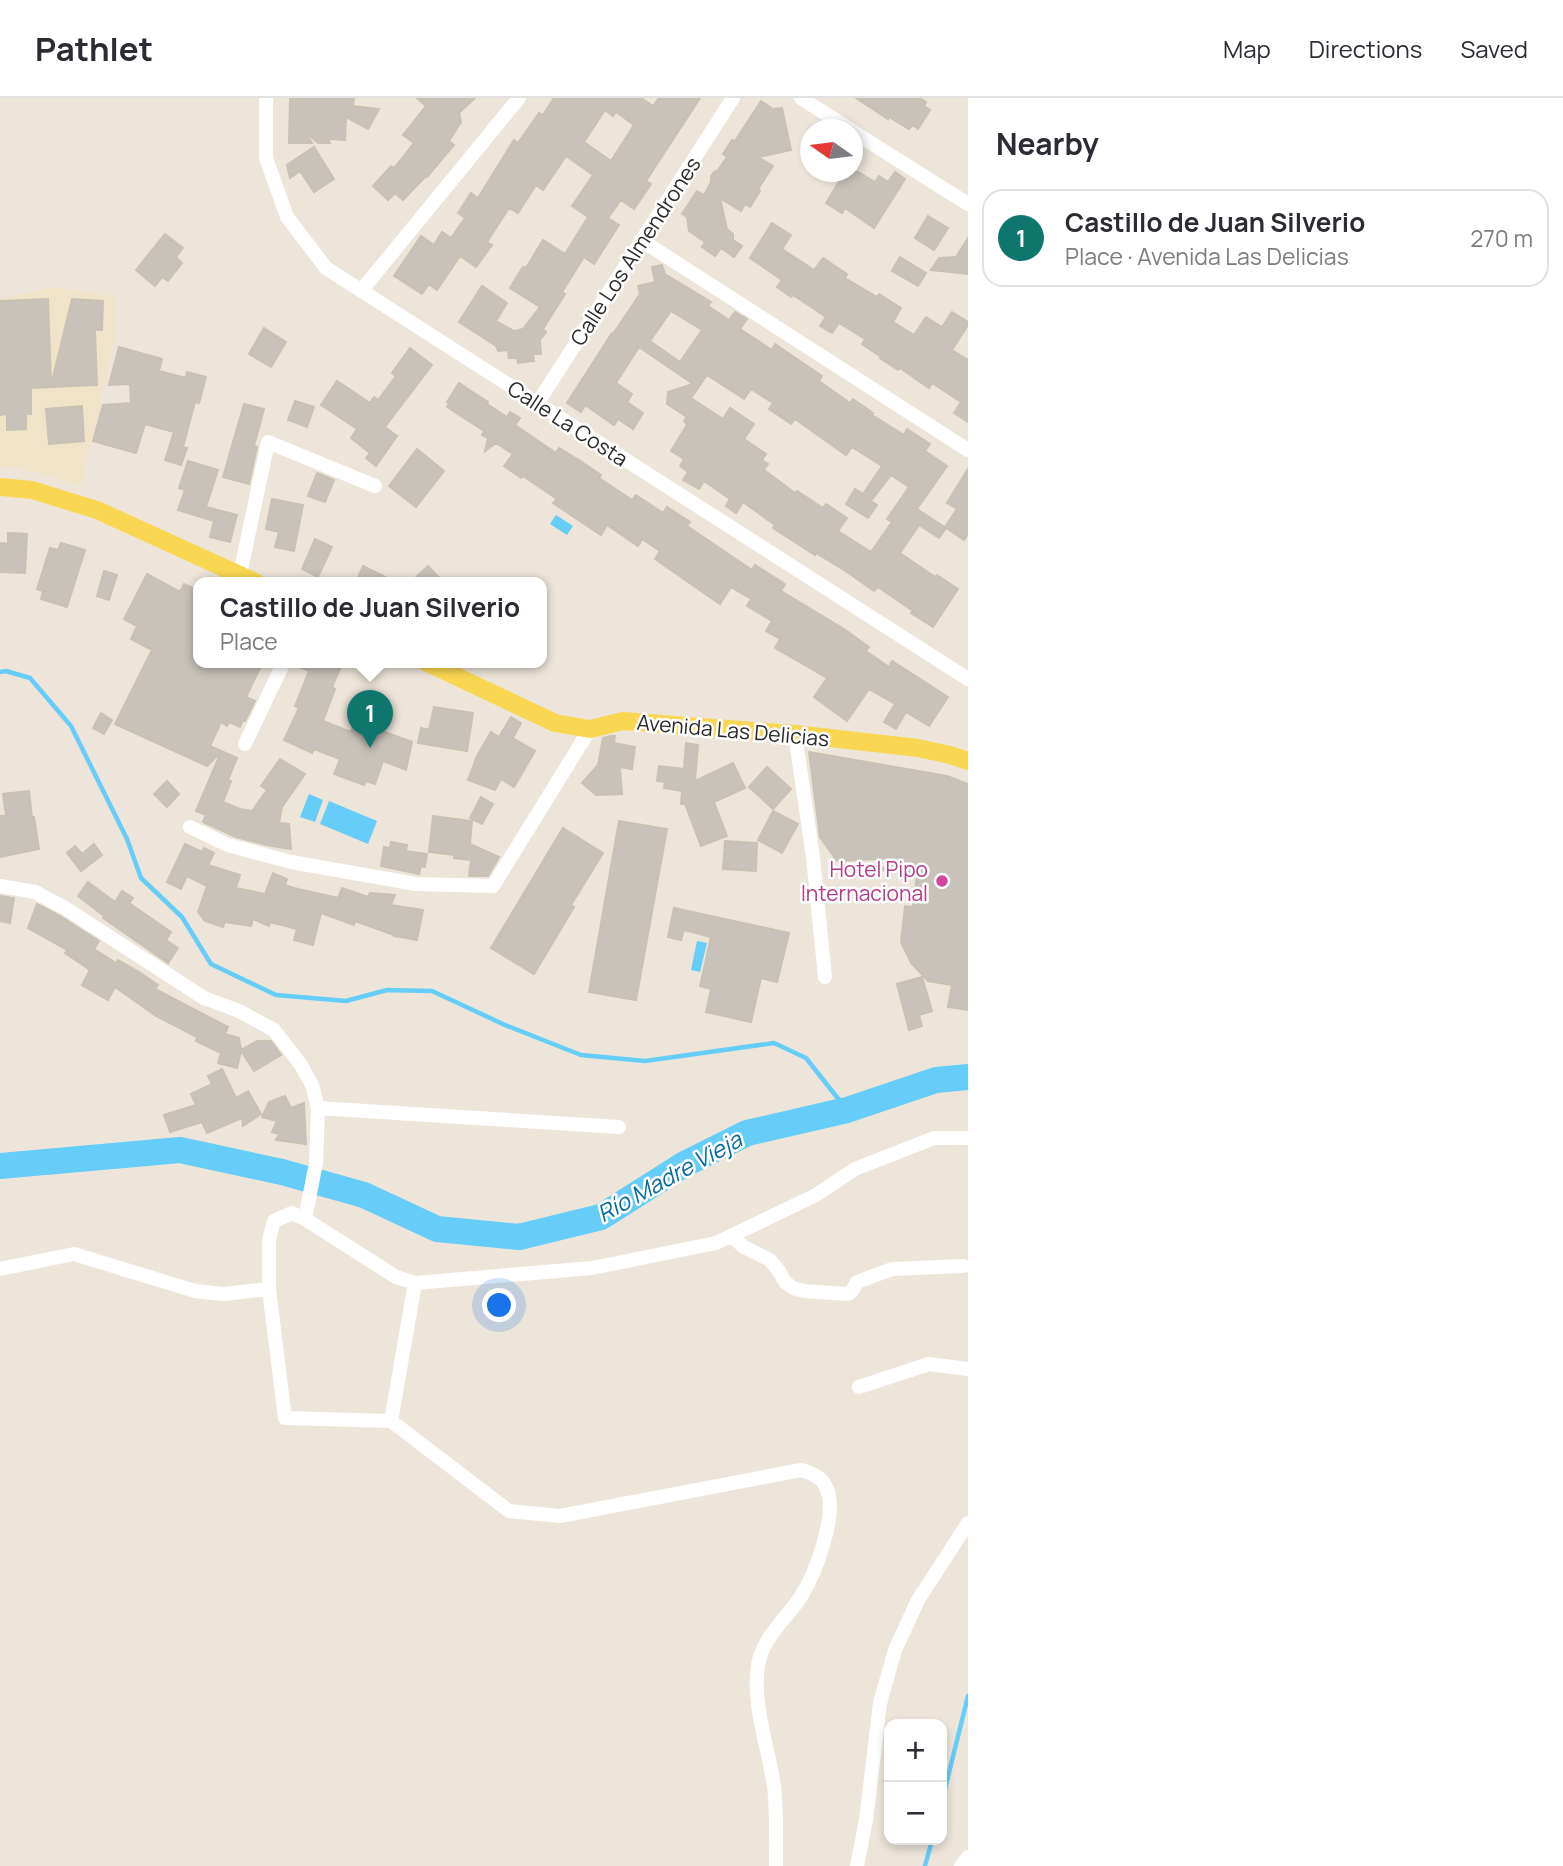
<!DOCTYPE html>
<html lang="en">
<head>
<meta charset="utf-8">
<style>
	body { margin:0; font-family:Manrope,sans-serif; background:#f7f7f7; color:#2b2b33 }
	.controls { position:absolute; right:21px; bottom:21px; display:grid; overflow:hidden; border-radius:14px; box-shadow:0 4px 10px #0003 }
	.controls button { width:63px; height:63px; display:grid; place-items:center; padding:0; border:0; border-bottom:2px solid #e1e1e2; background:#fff; color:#2b2b33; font:35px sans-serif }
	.compass { position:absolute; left:800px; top:21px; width:63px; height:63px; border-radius:50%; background:#fff; box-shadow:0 4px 10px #0003; rotate:284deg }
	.you { position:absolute; left:500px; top:1208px; width:24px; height:24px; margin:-18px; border:5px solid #fff; border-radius:50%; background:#1a73e8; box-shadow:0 0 0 10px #1a73e833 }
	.badge { display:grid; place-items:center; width:46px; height:46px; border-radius:50%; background:#0f766e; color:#fff; font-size:23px; font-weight:700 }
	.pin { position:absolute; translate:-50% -58px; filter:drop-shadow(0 2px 4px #0008) }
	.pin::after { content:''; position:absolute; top:37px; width:24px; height:21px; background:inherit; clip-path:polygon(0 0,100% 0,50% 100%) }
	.popup { position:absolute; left:193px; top:479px; width:354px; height:91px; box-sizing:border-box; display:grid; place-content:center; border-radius:14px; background:#fff; filter:drop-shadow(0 2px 5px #0005); font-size:23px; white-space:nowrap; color:#7c7c81 }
	.popup b { font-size:26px; color:#2b2b33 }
	.popup::after { content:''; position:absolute; left:50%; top:100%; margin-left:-14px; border:14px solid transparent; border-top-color:#fff }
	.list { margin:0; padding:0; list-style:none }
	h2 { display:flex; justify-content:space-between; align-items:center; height:91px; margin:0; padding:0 28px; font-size:30px }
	h2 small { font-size:23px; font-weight:400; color:#7c7c81 }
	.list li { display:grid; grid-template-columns:46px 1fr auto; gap:21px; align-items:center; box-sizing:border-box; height:98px; margin:0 14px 14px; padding:0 14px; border:2px solid #e1e1e2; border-radius:21px }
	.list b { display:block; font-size:26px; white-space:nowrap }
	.list p { margin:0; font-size:23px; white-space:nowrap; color:#7c7c81 }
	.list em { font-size:23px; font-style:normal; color:#7c7c81 }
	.map { position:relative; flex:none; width:968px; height:1768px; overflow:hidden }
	header { display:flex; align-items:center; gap:42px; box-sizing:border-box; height:98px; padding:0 35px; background:#fff; border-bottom:2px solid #e1e1e2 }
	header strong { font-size:33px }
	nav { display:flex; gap:38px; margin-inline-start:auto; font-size:24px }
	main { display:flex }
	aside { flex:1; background:#fff }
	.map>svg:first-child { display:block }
	.education { fill:#f0e4c8 }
	.water { fill:#65cdf7 }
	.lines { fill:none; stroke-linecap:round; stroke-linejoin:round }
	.stream { stroke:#65cdf7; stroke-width:4.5 }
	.river { stroke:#65cdf7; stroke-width:26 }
	.building { fill:#c8c2ba; stroke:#c8c1b4; stroke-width:2; fill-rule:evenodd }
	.minor { stroke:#fff; stroke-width:14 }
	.major { stroke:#fad752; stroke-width:18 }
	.hotel-dot { fill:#d1479c; stroke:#fff; stroke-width:2.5 }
	.labels { text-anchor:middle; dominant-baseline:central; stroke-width:5; stroke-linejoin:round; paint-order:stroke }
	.street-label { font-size:21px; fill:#292929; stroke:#fff }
	.hotel-label { font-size:21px; fill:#b23c85; stroke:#fff; text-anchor:end }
	.water-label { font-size:23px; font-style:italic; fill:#0468a3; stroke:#fff }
</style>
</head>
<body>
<header>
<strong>Pathlet</strong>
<nav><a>Map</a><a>Directions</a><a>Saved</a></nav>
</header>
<main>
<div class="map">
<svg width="968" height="1768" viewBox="0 0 968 1768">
	<rect width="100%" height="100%" fill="#ede5da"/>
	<path class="education" d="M 54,189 L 115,199 L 114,244 L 82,387 L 16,370 L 0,368 L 0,201 Z"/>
	<path class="water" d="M 556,417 L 573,428 L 567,437 L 550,426 Z
		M 309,696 L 323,702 L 315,724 L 300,719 Z
		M 329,703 L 377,723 L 368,746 L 320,726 Z
		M 697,843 L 707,845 L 700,874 L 691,872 Z"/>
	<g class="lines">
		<path class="stream" d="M 0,574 L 6,573 L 30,580 L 71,628 L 127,741 L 141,780 L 182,819 L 211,866 L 276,897 L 346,903 L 387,892 L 432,893 L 505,927 L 581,957 L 645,963 L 774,945 L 806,960 L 847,1012
			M 942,1703 L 968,1598
			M 925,1768 L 932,1742"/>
		<path class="river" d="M 0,1068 L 180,1052 L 282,1074 L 364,1097 L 437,1131 L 519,1139 L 601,1119 L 683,1067 L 747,1035 L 847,1012 L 936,982 L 968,979"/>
	</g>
	<path class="building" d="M 290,0 L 354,0 L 353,8 L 379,11 L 368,31 L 346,19 L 345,42 L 328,41 L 330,45 L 318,45 L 305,34 L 312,45 L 289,45 Z
		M 417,0 L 475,0 L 459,15 L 461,24 L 449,43 L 454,47 L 427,79 L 426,78 L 403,102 L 395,95 L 388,102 L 373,88 L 391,68 L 394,70 L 414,45 L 403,37 L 426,8 Z
		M 554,0 L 641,0 L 653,8 L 659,0 L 700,0 L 646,83 L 651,86 L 634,111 L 621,102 L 608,120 L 619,127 L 594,166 L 584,159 L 562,194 L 565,196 L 543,231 L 546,234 L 540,242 L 541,256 L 533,256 L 534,263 L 518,265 L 517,260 L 509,260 L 508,252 L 498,253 L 496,248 L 459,224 L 482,188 L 507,205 L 496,223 L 514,233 L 523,231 L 540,209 L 510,190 L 523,169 L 526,170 L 543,142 L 565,156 L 588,119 L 572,108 L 593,77 L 566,58 L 543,92 L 536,87 L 518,115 L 509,110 L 487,144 L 492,147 L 476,169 L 460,158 L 437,192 L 429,186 L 422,196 L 394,178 L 421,138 L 434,147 L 442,134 L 451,140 L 465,120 L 458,115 L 471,95 L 478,100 L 514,42 L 518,45 L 539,15 L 543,17 ZM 605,12 L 613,18 L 616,14 L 634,27 L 611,63 L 584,44 Z
		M 856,0 L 920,0 L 926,4 L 924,8 L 930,12 L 918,31 L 913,27 L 909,31 L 889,19 L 888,21 Z
		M 761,3 L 773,11 L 782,10 L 791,52 L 758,59 L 773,68 L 758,91 L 760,93 L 750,109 L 745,106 L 741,113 L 720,100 L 727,131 L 733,136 L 733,142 L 742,148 L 734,159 L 721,150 L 715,158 L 702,149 L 705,144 L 689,133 L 687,119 L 682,116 L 697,93 L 704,97 L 711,84 L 711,78 L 714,74 L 718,72 L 727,59 L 723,56 L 732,42 L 735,43 Z
		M 314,49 L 334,81 L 314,94 L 300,73 L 290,80 L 287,67 Z
		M 845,74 L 858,74 L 875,84 L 879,78 L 888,84 L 895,74 L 905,81 L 874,130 L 845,110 L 842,115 L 826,105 Z
		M 928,118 L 948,130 L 934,152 L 915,140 Z
		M 772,125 L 791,137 L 782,151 L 814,172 L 823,160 L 847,176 L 845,180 L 877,199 L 879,196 L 901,210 L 893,224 L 914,237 L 926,219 L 942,229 L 952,214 L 968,224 L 968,227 L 952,252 L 968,262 L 968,324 L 954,315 L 961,304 L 932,285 L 929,290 L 900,270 L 898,272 L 880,260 L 881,259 L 862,246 L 865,241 L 839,225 L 832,235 L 820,228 L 826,219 L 793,197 L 791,199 L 777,189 L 782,182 L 750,160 Z
		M 165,136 L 183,150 L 176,159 L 182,165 L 168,183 L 162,179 L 155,188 L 136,172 Z
		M 968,140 L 968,176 L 931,172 L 939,160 L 956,159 Z
		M 900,159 L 926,175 L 918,188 L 892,173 Z
		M 662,167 L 665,176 L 711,204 L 708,208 L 729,222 L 735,214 L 747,221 L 740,231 L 772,252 L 775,246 L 822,278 L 819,283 L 850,305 L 853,301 L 873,315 L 872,317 L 904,337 L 907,331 L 930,346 L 925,353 L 947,368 L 917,411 L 946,430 L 939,440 L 919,427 L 900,455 L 935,479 L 937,477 L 958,491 L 933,529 L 911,515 L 913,513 L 878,489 L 874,493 L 847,474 L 816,455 L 815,457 L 773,430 L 775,427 L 743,404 L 736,415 L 726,408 L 730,401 L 704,383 L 699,391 L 683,382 L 688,374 L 680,368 L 684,361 L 671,353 L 687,327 L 684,323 L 687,319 L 667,306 L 668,294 L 693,286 L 639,249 L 616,285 L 632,296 L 627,304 L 643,315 L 633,331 L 618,321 L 614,327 L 585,307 L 581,314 L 567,305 L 612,235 L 613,236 L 640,196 L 638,188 L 655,184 L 652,169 ZM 671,213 L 702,232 L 680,264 L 650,243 ZM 707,277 L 744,301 L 751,291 L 773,305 L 769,311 L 791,326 L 795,321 L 846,357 L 852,349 L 882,368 L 863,396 L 855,391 L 846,406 L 868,420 L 877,407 L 871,403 L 891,377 L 909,389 L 887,421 L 892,424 L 871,454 L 838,433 L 847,420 L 826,406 L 823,410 L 797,393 L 795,395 L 764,372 L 768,366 L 762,362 L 766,356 L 744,341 L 754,326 L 730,310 L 723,321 L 691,300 Z
		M 48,201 L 51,287 L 72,201 L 103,203 L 102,232 L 95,232 L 97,287 L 31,290 L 31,316 L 26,316 L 26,331 L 7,332 L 7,316 L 0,317 L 0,203 Z
		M 264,230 L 286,244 L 271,269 L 249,256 Z
		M 119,249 L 162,261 L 159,273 L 186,280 L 187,274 L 206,279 L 199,305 L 195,304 L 183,349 L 187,350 L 181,367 L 165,362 L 174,334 L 145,326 L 136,355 L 93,343 L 103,307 L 131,305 L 130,286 L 109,287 Z
		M 410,250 L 432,267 L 385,329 L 397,338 L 376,368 L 366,360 L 370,355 L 351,340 L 357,331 L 321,307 L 337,283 L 370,305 L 374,299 L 378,302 L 396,278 L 392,275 Z
		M 459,285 L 488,304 L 487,306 L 507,319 L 510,314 L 520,320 L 515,327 L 556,355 L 559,350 L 582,364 L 601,377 L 599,380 L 632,402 L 636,397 L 663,415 L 667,409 L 690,424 L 687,428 L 752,472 L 755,467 L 785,486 L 781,493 L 844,531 L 869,549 L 866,553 L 889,569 L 892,563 L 948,599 L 929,628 L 906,614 L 896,631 L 884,624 L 895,606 L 869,591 L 847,623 L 814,599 L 827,580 L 775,550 L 780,541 L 766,533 L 772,523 L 747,508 L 751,501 L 731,489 L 720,506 L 655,461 L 660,453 L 642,441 L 638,448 L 607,427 L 601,437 L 553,405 L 557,401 L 523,378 L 521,380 L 504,368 L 513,356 L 496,345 L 485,353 L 488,340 L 482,337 L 484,333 L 447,309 L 449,305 L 447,304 Z
		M 295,303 L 314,309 L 307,329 L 288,322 Z
		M 244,306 L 264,311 L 254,348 L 257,349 L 249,386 L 223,379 Z
		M 82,308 L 84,343 L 49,346 L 46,311 Z
		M 417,351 L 444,373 L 416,409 L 389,388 Z
		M 188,363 L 218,372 L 206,409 L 237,417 L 230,444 L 210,439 L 214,423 L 178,412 L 185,392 L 179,390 Z
		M 968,371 L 968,436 L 964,442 L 945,429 L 957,411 L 947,405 Z
		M 317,375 L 334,382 L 325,404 L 308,398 Z
		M 272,401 L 303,407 L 294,453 L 275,449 L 279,434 L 266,431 Z
		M 8,435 L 27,436 L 25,475 L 0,474 L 0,445 L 8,446 Z
		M 315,441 L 332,449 L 318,479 L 302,471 Z
		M 61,445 L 85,452 L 67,509 L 41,501 L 43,493 L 37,491 L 50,450 L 58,452 Z
		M 363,468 L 395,484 L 356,484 Z
		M 428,468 L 443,484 L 411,484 Z
		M 104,473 L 117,477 L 109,502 L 97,498 Z
		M 147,476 L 180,494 L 184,486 L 199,493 L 199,564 L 263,564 L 246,599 L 255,603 L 245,623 L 243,622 L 240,629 L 229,624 L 227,628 L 221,624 L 210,648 L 237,660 L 228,682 L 231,683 L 223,704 L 240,711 L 252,713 L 267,692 L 261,688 L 280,661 L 305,676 L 282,709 L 279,725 L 289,726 L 291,751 L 266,747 L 236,739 L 203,724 L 206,717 L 196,713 L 221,654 L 207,668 L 115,626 L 152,552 L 131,541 L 137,528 L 124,521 Z
		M 293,564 L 343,564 L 332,589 L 335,591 L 323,623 L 351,634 L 359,612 L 375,618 L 371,629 L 412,644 L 406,672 L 383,663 L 375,686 L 366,683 L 364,687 L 334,676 L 340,661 L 314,651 L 312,655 L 284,642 L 299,610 L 295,608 L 309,573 L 293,566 Z
		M 434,609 L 473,615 L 467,653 L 418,645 L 421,630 L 429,632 Z
		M 101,615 L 112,622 L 104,636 L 93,630 Z
		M 511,619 L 521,625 L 513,640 L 535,653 L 514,689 L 501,681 L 495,692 L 468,682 L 477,658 L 491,634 L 499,639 Z
		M 611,638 L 615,638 L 614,645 L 635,649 L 632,671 L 620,669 L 622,696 L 596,697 L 582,685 L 598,667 L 603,640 Z
		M 686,645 L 698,647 L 695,683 L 733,665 L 745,690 L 714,704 L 727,738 L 701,748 L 685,706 L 681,706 L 682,693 L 664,690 L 665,684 L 657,683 L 659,668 L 684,671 Z
		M 809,654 L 947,678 L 968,686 L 968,912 L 948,909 L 952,887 L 928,883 L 911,865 L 901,844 L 905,808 L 913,809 L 917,776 L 881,772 L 894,760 L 837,763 L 820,739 Z
		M 767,669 L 791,691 L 773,711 L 749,689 Z
		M 167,683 L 179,696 L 167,709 L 154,696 Z
		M 29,693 L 32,719 L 34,719 L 39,751 L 0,759 L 0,718 L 6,718 L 3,696 Z
		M 481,699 L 493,706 L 482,726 L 470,720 Z
		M 773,713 L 798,726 L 782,755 L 758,742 Z
		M 433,718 L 472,723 L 470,746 L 499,759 L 488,778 L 469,778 L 471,762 L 454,760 L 454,757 L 429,754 Z
		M 619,723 L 667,731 L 636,902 L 589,894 Z
		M 563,730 L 603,755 L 571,807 L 574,809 L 534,876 L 491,850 Z
		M 725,743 L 757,745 L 756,773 L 723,771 Z
		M 391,744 L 407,747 L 406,753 L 427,756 L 425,769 L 421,768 L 419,776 L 381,768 L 384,749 L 390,750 Z
		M 94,746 L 102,757 L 81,773 L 67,755 L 75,748 L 82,756 Z
		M 185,746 L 202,754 L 204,750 L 214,755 L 208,767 L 240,777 L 236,790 L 265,796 L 273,775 L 287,781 L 285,787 L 294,790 L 338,800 L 342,790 L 368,799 L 370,795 L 395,797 L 391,807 L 423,812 L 417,842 L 394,838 L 394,837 L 355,823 L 354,827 L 321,815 L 313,847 L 294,842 L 297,831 L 270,824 L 269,828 L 253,821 L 251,828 L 225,824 L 223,829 L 205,823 L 198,814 L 207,788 L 187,778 L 181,791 L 167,784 Z
		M 88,784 L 115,804 L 122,793 L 133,800 L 129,805 L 171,834 L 166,842 L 178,850 L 168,865 L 103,820 L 104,818 L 78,798 Z
		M 0,798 L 14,800 L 10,825 L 0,823 Z
		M 37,806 L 60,818 L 99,843 L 94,851 L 116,865 L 118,862 L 139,874 L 158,887 L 155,891 L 228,929 L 225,936 L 239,940 L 241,952 L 257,943 L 271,943 L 281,957 L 254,973 L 241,953 L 237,970 L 218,965 L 221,955 L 196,943 L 197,939 L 156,918 L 115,889 L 108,902 L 82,887 L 90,872 L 65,855 L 67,852 L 28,830 Z
		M 674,810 L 789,835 L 777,884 L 761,880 L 751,924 L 706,914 L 711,891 L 700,888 L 711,839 L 684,832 L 681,842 L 668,839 Z
		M 922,879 L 932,913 L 919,917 L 922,928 L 909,932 L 897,886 Z
		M 222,971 L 236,1000 L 248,993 L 261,1016 L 243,1028 L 242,1020 L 207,1035 L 202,1024 L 170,1034 L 164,1017 L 196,1007 L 191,996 L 212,986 L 208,978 Z
		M 285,998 L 291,1010 L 304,1005 L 306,1046 L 276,1042 L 279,1036 L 272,1034 L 277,1023 L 262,1019 L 269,1004 Z"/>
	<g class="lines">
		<path class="minor" d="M 266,0 L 266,60 L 287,119 L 326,170 L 968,581
			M 801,0 L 851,32
			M 852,33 L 968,106
			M 641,142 L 968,352
			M 361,193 L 519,0
			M 537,306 L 733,0
			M 240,476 L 268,344 L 375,388
			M 795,636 L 813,759 L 825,879
			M 245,646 L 284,564
			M 190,729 L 228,747 L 291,764 L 416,786 L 493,788 L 590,631
			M 0,788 L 35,794 L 65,810 L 204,900 L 239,913 L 274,932 L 301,967 L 312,987 L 318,1010 L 316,1065 L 305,1121
			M 318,1010 L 619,1029
			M 731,1138 L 744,1149 L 770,1162 L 779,1173 L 785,1184 L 793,1190 L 804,1193 L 848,1196 L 852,1193 L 857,1184 L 892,1171 L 963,1168
			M 0,1171 L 74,1156 L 195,1193 L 223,1196 L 269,1191
			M 859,1289 L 929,1266 L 968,1271
			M 391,1323 L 415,1185
			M 776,1768 C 776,1742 777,1714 774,1688 C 768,1648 752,1607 758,1567 C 763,1539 785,1522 800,1500 C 815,1477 839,1415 826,1389 C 822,1379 811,1375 801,1372 L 560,1418 L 509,1413 L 391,1323 L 285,1320 L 269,1191 L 269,1142 L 274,1123 L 292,1115 L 305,1121 L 396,1179 L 415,1185 L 592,1170 L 716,1145 L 816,1097 L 855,1071 L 934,1040 L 968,1040
			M 857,1768 L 866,1722 L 880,1605 L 895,1552 L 918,1502 L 968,1425
			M 961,1768 L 968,1759"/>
		<path class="major" d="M 0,389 L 32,392 L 97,412 L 255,484
			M 426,564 L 555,625 L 590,631 L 623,623 L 795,636 L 918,650 L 950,657 L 968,663"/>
	</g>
	<circle class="hotel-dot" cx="942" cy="783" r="7"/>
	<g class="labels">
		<g class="street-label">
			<text transform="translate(635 153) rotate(-57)">Calle Los Almendrones</text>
			<text transform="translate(568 325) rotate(33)">Calle La Costa</text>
			<text transform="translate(733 632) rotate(5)">Avenida Las Delicias</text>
		</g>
		<g class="hotel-label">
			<text x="928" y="771">Hotel Pipo<tspan x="928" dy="24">Internacional</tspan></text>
		</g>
		<g class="water-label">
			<text transform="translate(669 1078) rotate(-29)">Río Madre Vieja</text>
		</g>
	</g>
</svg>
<div class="controls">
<button>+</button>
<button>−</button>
</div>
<svg class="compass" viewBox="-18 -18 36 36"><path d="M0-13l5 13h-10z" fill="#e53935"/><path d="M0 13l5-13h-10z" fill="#7c7c81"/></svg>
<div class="you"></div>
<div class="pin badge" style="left:370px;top:650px">1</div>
<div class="popup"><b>Castillo de Juan Silverio</b>Place</div>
</div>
<aside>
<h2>Nearby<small></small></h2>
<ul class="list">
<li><span class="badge">1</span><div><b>Castillo de Juan Silverio</b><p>Place · Avenida Las Delicias</p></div><em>270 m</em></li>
</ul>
</aside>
</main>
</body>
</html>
